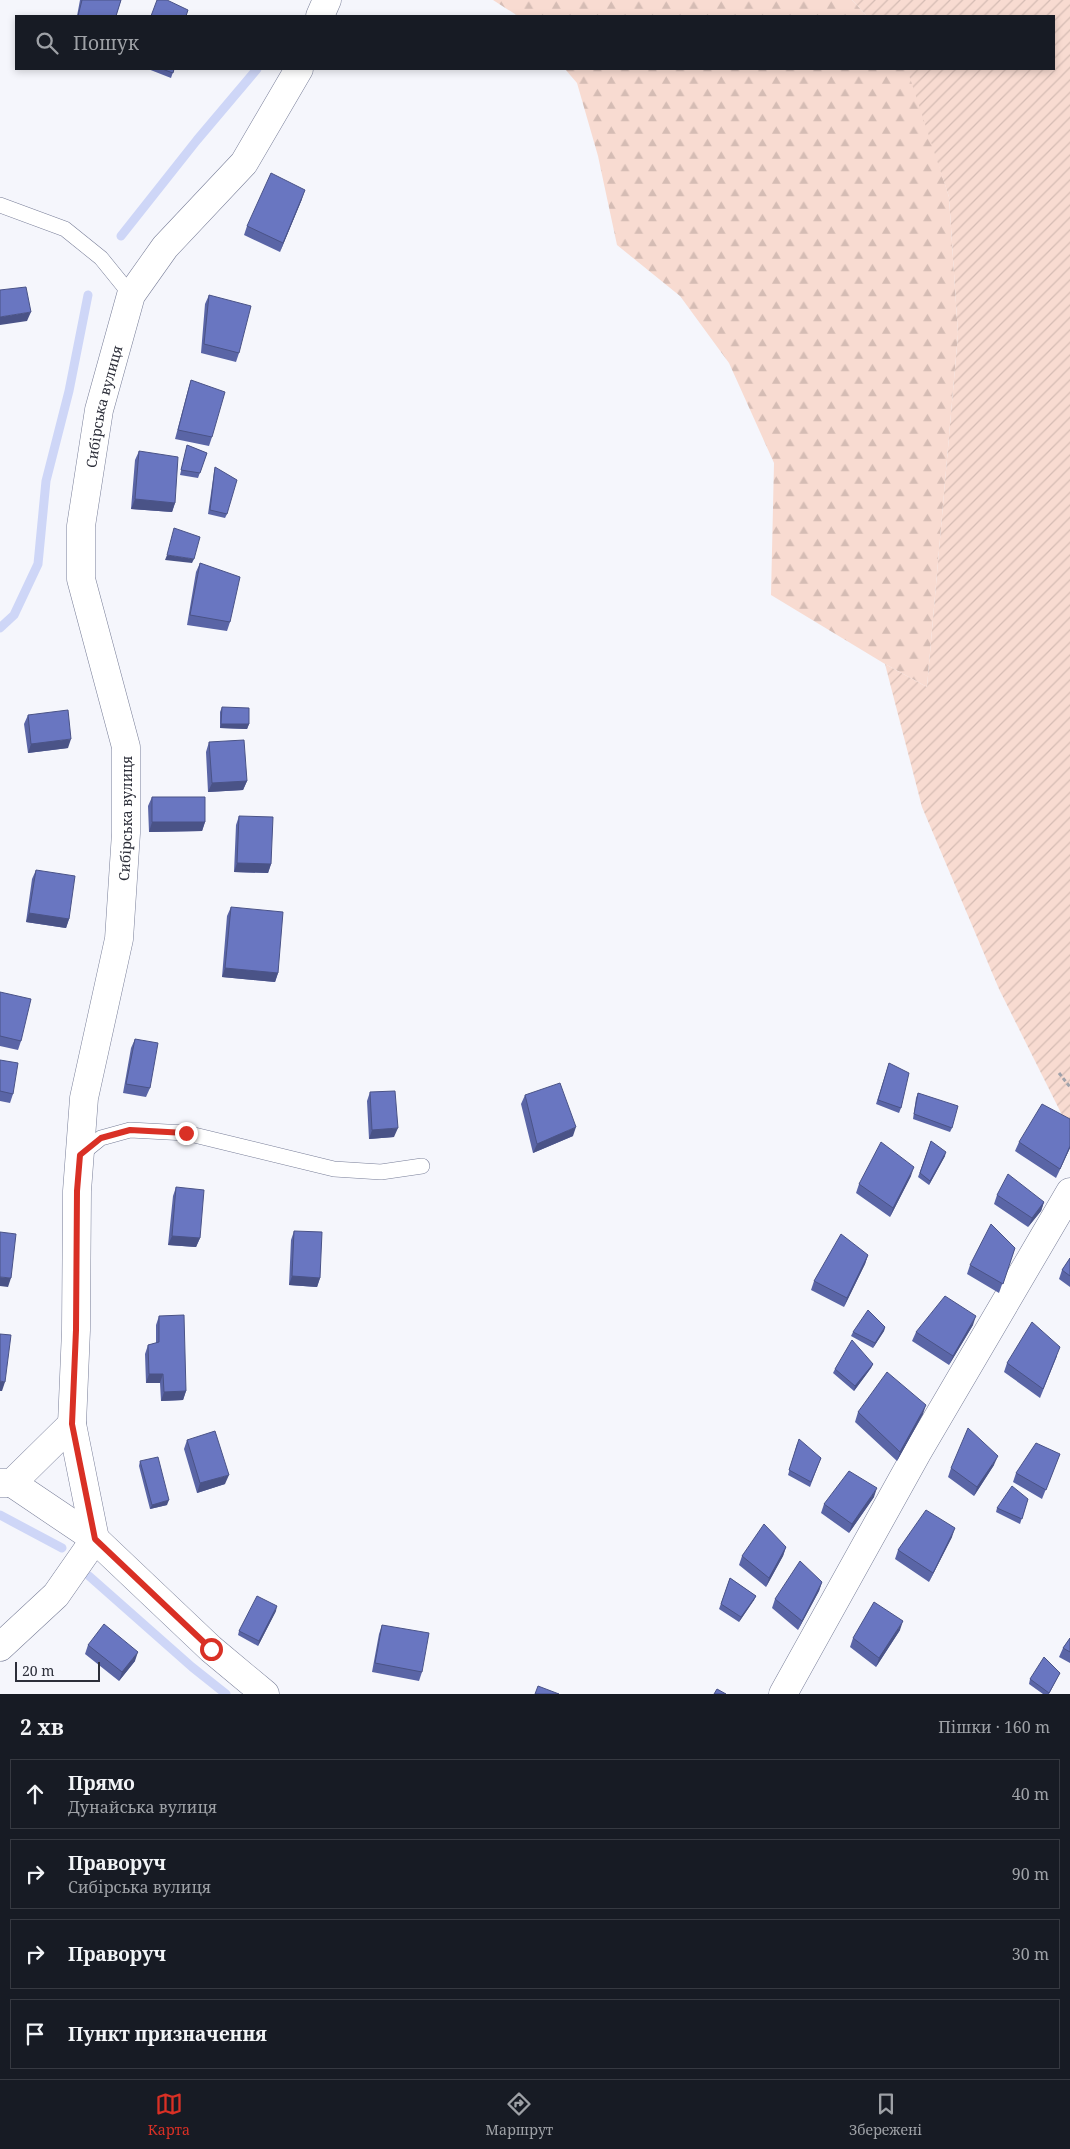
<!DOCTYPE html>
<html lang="uk">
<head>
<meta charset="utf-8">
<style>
	body { margin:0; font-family:"Noto Serif",serif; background:#242831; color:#f1f3f6 }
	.scale { position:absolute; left:15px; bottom:12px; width:85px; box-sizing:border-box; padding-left:5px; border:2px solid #2d2f3a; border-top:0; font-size:14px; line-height:18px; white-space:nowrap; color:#2d2f3a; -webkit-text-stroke:4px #f5f6fc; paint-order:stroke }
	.stop { position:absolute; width:15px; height:15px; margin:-11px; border:4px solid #d93025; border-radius:50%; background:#fff }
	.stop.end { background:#d93025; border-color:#fff; box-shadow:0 1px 5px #0008 }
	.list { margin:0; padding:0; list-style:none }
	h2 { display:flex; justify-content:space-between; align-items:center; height:65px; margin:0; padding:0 20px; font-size:21px }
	h2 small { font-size:16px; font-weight:400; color:#9ea1a6 }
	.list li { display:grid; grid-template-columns:32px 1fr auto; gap:15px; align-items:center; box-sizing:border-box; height:70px; margin:0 10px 10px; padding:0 10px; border:1px solid #363941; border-radius:0px }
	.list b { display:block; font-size:19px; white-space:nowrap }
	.list p { margin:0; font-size:16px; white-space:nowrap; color:#9ea1a6 }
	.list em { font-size:16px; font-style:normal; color:#9ea1a6 }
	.icon { flex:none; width:28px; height:28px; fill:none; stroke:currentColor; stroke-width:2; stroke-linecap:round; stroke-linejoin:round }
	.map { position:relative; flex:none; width:1070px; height:1694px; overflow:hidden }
	.search { position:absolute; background:#171b24; box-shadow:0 2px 8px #0003; left:15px; right:15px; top:15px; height:55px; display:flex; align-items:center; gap:12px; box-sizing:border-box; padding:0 18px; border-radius:0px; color:#9ea1a6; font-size:19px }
	.sheet { height:385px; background:#171b24 }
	nav { display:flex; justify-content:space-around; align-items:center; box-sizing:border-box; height:70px; border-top:1px solid #363941; background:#171b24; font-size:14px; color:#9ea1a6 }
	nav a { display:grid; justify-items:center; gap:2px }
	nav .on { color:#d93025 }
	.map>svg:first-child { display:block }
	.forest { fill:url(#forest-firs) }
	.garden { fill:url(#garden-furrows) }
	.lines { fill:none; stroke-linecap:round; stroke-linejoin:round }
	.stream { stroke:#ced6f7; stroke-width:9 }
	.service-casing { stroke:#787e98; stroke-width:16 }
	.minor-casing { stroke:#787e98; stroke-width:29 }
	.path { stroke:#a1a3ab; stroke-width:3; stroke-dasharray:4 2.5; stroke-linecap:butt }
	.service { stroke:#fff; stroke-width:15 }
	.minor { stroke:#fff; stroke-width:28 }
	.wall { fill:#5a65a6 }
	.shaded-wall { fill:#4a5387 }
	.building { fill:#6976c1; stroke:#4a5387 }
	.route { stroke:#d93025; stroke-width:6 }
	.labels { text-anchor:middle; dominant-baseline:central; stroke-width:4.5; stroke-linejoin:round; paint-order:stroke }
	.street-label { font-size:14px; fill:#2d2f3a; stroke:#f5f6fc }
</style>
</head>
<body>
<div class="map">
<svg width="1070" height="1694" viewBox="0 0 1070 1694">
	<defs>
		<pattern id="forest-firs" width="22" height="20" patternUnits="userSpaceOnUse" patternTransform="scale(1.25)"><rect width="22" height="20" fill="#f8dbd1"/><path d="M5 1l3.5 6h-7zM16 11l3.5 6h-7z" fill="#d5bcb4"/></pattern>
		<pattern id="garden-furrows" width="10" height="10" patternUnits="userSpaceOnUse" patternTransform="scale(1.25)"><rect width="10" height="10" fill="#f8dbd1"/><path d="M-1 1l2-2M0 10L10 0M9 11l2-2" fill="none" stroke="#d5bcb4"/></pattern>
	</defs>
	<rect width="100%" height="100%" fill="#f5f6fc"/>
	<path class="forest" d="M 493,0 L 852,0 L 867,16 L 518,16 Z
		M 565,69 L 907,69 L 910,72 L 949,197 L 958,334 L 927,687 L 885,664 L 771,595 L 774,463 L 729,363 L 680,296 L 617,245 L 598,156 L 577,83 Z"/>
	<path class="garden" d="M 852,0 L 1070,0 L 1070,1131 L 999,989 L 922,807 L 885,664 L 927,687 L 958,334 L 949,197 L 907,69 L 1054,69 L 1054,16 L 867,16 Z"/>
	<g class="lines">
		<path class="stream" d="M 121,236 L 197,140 L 257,69
			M 0,628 L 14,615 L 38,564 L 46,481 L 69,391 L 88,295
			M 0,1515 L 62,1548
			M 89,1576 L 192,1667 L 226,1694"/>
		<g class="service-casing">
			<path id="service" d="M 0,205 L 65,229 L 101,258 L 131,295
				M 80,1155 L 101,1138 L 130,1130 L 186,1133 L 334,1169 L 381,1172 L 422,1166"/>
		</g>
		<g class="minor-casing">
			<g id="minor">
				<path d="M 320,16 L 327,0"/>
				<path d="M 0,1483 L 12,1483 L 72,1424"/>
				<path d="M 12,1483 L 95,1539 L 211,1649 L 265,1694"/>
				<path id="s1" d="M 0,1647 L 56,1595 L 95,1539 L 72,1424 L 76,1330 L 77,1191 L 84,1098 L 119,939 L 126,833 L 126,747 L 81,579 L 81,526 L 99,410 L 131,295 L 165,247 L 244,163 L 299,69"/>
				<path d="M 783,1694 L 917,1453 L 1070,1192"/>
			</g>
		</g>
		<path class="path" d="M 1059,1073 L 1070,1087"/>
		<use href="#service" class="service"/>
		<use href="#minor" class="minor"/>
	</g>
	<path class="wall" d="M 80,0 L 121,0 L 116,16 L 77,16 Z
		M 148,69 L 174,69 L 171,78 Z
		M 302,199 L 280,252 L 244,235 L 247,226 Z
		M 209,295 L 239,353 L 236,362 L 201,353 L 205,304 Z
		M 191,380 L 212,437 L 209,446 L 175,439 L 188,390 Z
		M 187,445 L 207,453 L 198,478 L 180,475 Z
		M 139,451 L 175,503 L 172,512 L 131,509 L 135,460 Z
		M 215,467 L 227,514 L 225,518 L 208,514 L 214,472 Z
		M 200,563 L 230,622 L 227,631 L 187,625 L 196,572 Z
		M 222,707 L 249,724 L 247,729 L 220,728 L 220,712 Z
		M 28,715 L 68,748 L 28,753 L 24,724 Z
		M 209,742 L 247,781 L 243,790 L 208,792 L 206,752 Z
		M 152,797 L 205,822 L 202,831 L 149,832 L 148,806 Z
		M 239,816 L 271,864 L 268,873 L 234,872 L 236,825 Z
		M 36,870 L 69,919 L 66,928 L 26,922 L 32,879 Z
		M 231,907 L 278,973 L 275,982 L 222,977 L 227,916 Z
		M 0,992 L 21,1041 L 18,1050 L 0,1046 Z
		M 135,1039 L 150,1088 L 146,1097 L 123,1093 L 131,1048 Z
		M 0,1060 L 13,1094 L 10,1103 L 0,1101 Z
		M 889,1063 L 901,1108 L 899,1113 L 876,1104 Z
		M 370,1092 L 394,1137 L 369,1139 L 367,1101 Z
		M 918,1093 L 952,1128 L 950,1132 L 913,1119 L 916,1098 Z
		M 525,1095 L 573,1136 L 533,1153 L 521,1104 Z
		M 1070,1119 L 1070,1148 L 1056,1178 L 1015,1151 L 1019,1142 Z
		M 931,1141 L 945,1156 L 929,1185 L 918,1177 Z
		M 911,1176 L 890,1217 L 856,1193 L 859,1184 Z
		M 176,1187 L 200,1238 L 196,1247 L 168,1245 L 173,1196 Z
		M 997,1195 L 1044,1202 L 1041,1211 L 1028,1227 L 994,1204 Z
		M 294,1231 L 320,1278 L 317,1287 L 289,1285 L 291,1240 Z
		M 1015,1248 L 999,1293 L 967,1274 L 970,1265 Z
		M 868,1255 L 865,1264 L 844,1307 L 811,1290 L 814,1281 Z
		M 1070,1258 L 1070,1287 L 1059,1279 L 1062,1270 Z
		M 159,1316 L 186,1391 L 183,1400 L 161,1401 L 160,1383 L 146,1383 L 145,1354 L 148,1345 L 156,1343 L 156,1325 Z
		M 973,1325 L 949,1365 L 912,1341 L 916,1332 Z
		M 885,1327 L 884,1331 L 873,1348 L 851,1336 L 853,1332 Z
		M 1057,1356 L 1040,1398 L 1004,1372 L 1007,1363 Z
		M 873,1364 L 871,1368 L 854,1391 L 833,1373 L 835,1369 Z
		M 858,1412 L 923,1414 L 897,1461 L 855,1422 Z
		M 187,1440 L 225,1484 L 197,1493 L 184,1449 Z
		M 797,1444 L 821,1458 L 810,1487 L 788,1475 Z
		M 1060,1454 L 1042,1499 L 1013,1482 L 1016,1473 Z
		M 140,1461 L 167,1505 L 150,1509 L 139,1466 Z
		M 994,1465 L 974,1496 L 948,1477 L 951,1468 Z
		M 874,1497 L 849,1533 L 821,1513 L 824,1504 Z
		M 1028,1499 L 1020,1524 L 996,1512 L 997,1508 Z
		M 952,1537 L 929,1582 L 895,1559 L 898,1550 Z
		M 786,1547 L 783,1556 L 766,1587 L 739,1565 L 742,1556 Z
		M 730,1578 L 756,1596 L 754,1600 L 739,1622 L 719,1609 Z
		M 822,1582 L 819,1591 L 798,1630 L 772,1608 L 775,1599 Z
		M 276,1611 L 258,1646 L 238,1635 L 239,1631 Z
		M 382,1625 L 422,1672 L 419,1681 L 372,1672 L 379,1634 Z
		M 900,1630 L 876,1667 L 850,1647 L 853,1638 Z
		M 1070,1638 L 1070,1663 L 1059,1657 L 1063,1648 Z
		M 88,1645 L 135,1661 L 119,1681 L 85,1654 Z
		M 1060,1673 L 1049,1694 L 1043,1694 L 1029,1684 L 1030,1679 Z"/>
	<path class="shaded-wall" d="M 305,190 L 302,199 L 280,252 L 283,243 Z
		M 31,312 L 27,321 L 0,325 L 0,317 Z
		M 135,499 L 175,503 L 172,512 L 131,509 Z
		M 167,555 L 194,559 L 192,563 L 165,560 Z
		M 221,724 L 249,724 L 247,729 L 220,728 Z
		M 71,739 L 68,748 L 28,753 L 31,744 Z
		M 247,781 L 243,790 L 208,792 L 212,783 Z
		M 152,822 L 205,822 L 202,831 L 149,832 Z
		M 237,863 L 271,864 L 268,873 L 234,872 Z
		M 29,913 L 69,919 L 66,928 L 26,922 Z
		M 225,968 L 278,973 L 275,982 L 222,977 Z
		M 576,1127 L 573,1136 L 533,1153 L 537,1144 Z
		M 398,1128 L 394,1137 L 369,1139 L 372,1130 Z
		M 1070,1146 L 1070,1148 L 1056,1178 L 1060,1169 Z
		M 946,1152 L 945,1156 L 929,1185 L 930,1181 Z
		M 914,1167 L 911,1176 L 890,1217 L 893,1208 Z
		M 1044,1202 L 1041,1211 L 1028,1227 L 1032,1218 Z
		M 172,1236 L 200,1238 L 196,1247 L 168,1245 Z
		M 868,1255 L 865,1264 L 844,1307 L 847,1298 Z
		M 292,1276 L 320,1278 L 317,1287 L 289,1285 Z
		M 0,1277 L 11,1278 L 8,1287 L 0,1286 Z
		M 976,1316 L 973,1325 L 949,1365 L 953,1356 Z
		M 885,1327 L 884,1331 L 873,1348 L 875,1343 Z
		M 873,1364 L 871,1368 L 854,1391 L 855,1386 Z
		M 149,1374 L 163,1374 L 160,1383 L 146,1383 Z
		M 0,1381 L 5,1382 L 2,1391 L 0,1391 Z
		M 186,1391 L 183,1400 L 161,1401 L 164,1392 Z
		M 926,1405 L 923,1414 L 897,1461 L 900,1452 Z
		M 998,1456 L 994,1465 L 974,1496 L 977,1487 Z
		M 229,1475 L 225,1484 L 197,1493 L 200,1483 Z
		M 877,1488 L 874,1497 L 849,1533 L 852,1524 Z
		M 169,1500 L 167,1505 L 150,1509 L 152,1505 Z
		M 955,1528 L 952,1537 L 929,1582 L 933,1573 Z
		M 786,1547 L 783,1556 L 766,1587 L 769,1578 Z
		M 822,1582 L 819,1591 L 798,1630 L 802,1621 Z
		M 756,1596 L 754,1600 L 739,1622 L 741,1617 Z
		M 277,1606 L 276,1611 L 258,1646 L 259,1641 Z
		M 903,1621 L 900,1630 L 876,1667 L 879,1658 Z
		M 138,1652 L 135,1661 L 119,1681 L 122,1672 Z"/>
	<path class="building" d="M 82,0 L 121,0 L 116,16 L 78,16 Z
		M 157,0 L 167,0 L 188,10 L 186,16 L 151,16 Z
		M 162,69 L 174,69 L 173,73 Z
		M 271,173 L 305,190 L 283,243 L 247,226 Z
		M 26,287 L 31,312 L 0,317 L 0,290 Z
		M 209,295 L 251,306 L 239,353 L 204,344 Z
		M 191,380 L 225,392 L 212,437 L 178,430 Z
		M 187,445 L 207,453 L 200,473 L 181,470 Z
		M 139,451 L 178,457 L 175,503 L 135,499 Z
		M 215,467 L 237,480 L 227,514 L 210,510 Z
		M 174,528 L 200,537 L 194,559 L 167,555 Z
		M 200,563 L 240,577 L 230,622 L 190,615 Z
		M 222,707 L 249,708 L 249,724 L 221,724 Z
		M 68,710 L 71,739 L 31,744 L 28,715 Z
		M 244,740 L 247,781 L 212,783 L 209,742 Z
		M 152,797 L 205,797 L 205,822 L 152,822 Z
		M 239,816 L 273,817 L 271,864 L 237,863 Z
		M 36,870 L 75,876 L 69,919 L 29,913 Z
		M 231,907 L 283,912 L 278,973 L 225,968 Z
		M 0,992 L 31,999 L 21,1041 L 0,1036 Z
		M 135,1039 L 158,1043 L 150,1088 L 126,1084 Z
		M 0,1060 L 18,1063 L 13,1094 L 0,1091 Z
		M 889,1063 L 909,1073 L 901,1108 L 878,1100 Z
		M 560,1083 L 576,1127 L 537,1144 L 525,1095 Z
		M 395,1091 L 398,1128 L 372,1130 L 370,1092 Z
		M 918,1093 L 958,1106 L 952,1128 L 914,1114 Z
		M 1042,1104 L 1070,1119 L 1070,1146 L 1060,1169 L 1019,1142 Z
		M 931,1141 L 946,1152 L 930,1181 L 920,1173 Z
		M 881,1142 L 914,1167 L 893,1208 L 859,1184 Z
		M 1008,1174 L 1044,1202 L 1032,1218 L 997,1195 Z
		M 176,1187 L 204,1190 L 200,1238 L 172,1236 Z
		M 991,1224 L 1015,1248 L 1003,1284 L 970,1265 Z
		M 294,1231 L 322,1232 L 320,1278 L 292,1276 Z
		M 0,1232 L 16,1234 L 11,1278 L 0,1277 Z
		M 841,1234 L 868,1255 L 847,1298 L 814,1281 Z
		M 1070,1258 L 1070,1276 L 1062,1270 Z
		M 945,1296 L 976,1316 L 953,1356 L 916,1332 Z
		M 868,1310 L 885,1327 L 875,1343 L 853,1332 Z
		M 184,1315 L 186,1391 L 164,1392 L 163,1374 L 149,1374 L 148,1345 L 159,1342 L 159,1316 Z
		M 1032,1322 L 1060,1347 L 1043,1389 L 1007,1363 Z
		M 0,1334 L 11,1335 L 5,1382 L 0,1381 Z
		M 852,1340 L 873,1364 L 855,1386 L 835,1369 Z
		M 887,1372 L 926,1405 L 900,1452 L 858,1412 Z
		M 968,1428 L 998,1456 L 977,1487 L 951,1468 Z
		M 215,1431 L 229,1475 L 200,1483 L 187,1440 Z
		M 799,1439 L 821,1458 L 811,1482 L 789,1470 Z
		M 1036,1443 L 1060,1454 L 1046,1490 L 1016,1473 Z
		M 158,1457 L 169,1500 L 152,1505 L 140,1461 Z
		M 849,1471 L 877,1488 L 852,1524 L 824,1504 Z
		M 1012,1486 L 1028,1499 L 1022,1519 L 997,1508 Z
		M 926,1510 L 955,1528 L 933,1573 L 898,1550 Z
		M 764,1524 L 786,1547 L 769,1578 L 742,1556 Z
		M 800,1561 L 822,1582 L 802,1621 L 775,1599 Z
		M 730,1578 L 756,1596 L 741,1617 L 721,1604 Z
		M 257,1596 L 277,1606 L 259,1641 L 239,1631 Z
		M 874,1602 L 903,1621 L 879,1658 L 853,1638 Z
		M 104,1624 L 138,1652 L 122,1672 L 88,1645 Z
		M 382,1625 L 429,1633 L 422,1672 L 375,1663 Z
		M 1070,1638 L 1070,1652 L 1063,1648 Z
		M 1044,1657 L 1060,1673 L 1049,1693 L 1030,1679 Z
		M 538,1686 L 559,1694 L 535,1694 Z
		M 717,1689 L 726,1694 L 714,1694 Z"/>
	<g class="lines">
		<path class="route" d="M 186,1133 L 130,1130 L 101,1138 L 80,1155 L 77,1191 L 76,1330 L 72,1424 L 95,1539 L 211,1649"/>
	</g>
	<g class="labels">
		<g class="street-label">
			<text stroke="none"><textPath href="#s1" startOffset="1292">Сибірська вулиця</textPath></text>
			<text stroke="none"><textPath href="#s1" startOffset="872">Сибірська вулиця</textPath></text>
		</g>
	</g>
</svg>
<div class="scale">20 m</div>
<div class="stop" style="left:211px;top:1649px"></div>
<div class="stop end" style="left:186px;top:1133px"></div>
<div class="search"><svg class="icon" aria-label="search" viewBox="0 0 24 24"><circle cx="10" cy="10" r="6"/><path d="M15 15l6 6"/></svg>Пошук</div>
</div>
<section class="sheet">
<h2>2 хв<small>Пішки · 160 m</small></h2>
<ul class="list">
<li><svg class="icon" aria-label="ahead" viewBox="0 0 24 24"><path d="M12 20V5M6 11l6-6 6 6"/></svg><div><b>Прямо</b><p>Дунайська вулиця</p></div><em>40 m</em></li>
<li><svg class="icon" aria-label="right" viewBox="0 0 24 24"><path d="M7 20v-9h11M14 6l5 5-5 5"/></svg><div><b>Праворуч</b><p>Сибірська вулиця</p></div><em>90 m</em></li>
<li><svg class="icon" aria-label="right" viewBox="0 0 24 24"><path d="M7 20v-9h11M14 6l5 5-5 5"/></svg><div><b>Праворуч</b></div><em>30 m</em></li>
<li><svg class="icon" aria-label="arrive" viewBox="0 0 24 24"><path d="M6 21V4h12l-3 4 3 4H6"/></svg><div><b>Пункт призначення</b></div></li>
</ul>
</section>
<nav>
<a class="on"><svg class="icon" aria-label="map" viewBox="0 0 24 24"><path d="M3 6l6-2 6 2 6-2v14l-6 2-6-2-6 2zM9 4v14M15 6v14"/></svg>Карта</a>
<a><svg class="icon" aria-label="directions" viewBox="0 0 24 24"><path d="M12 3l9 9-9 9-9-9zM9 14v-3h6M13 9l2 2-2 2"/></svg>Маршрут</a>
<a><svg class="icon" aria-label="saved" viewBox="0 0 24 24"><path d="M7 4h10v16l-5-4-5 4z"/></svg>Збережені</a>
</nav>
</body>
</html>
